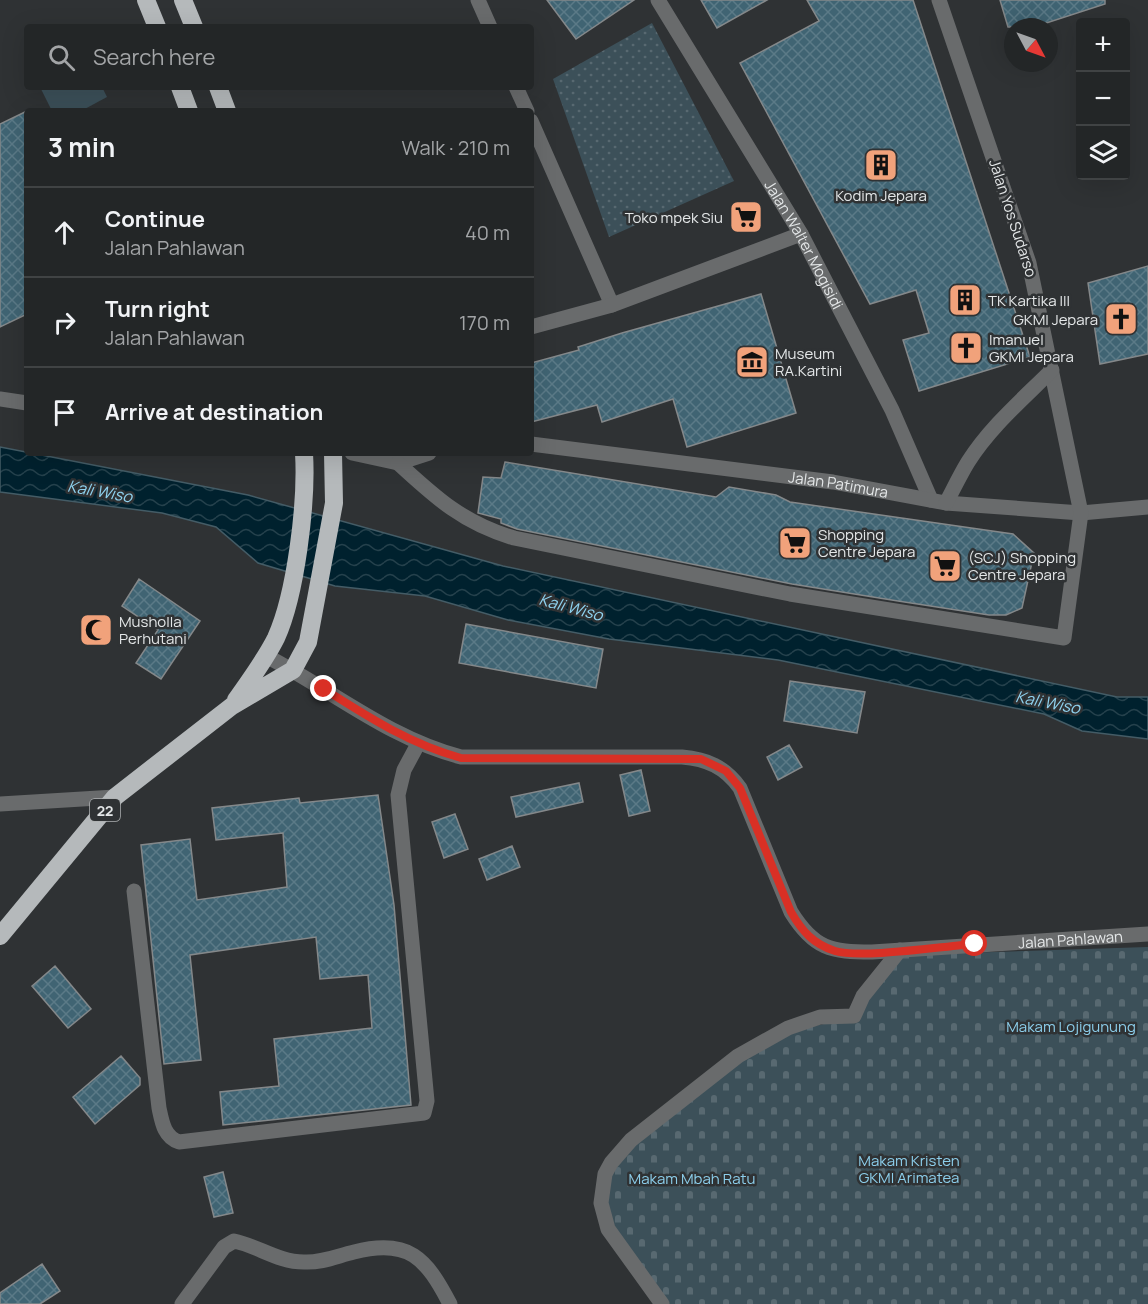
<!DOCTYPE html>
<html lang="en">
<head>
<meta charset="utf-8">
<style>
	body { margin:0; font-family:Manrope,sans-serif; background:#2b2e2f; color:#f1f3f6 }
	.controls { position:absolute; right:18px; top:18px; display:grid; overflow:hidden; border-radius:6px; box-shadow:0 6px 24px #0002 }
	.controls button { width:54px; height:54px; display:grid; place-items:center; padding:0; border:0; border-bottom:2px solid #404344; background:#232627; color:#f1f3f6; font:30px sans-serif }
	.compass { position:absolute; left:1004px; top:18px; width:54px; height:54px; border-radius:50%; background:#232627; box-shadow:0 6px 24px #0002; rotate:131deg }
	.stop { position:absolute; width:18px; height:18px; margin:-14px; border:4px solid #d93025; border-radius:50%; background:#fff }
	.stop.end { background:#d93025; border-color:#fff; box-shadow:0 2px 6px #0008 }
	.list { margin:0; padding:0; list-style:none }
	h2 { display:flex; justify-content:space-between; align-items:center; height:78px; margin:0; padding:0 24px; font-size:26px }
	h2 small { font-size:20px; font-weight:400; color:#a3a5a7 }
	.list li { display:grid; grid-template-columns:39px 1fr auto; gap:18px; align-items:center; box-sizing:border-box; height:90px; padding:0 24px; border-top:2px solid #404344 }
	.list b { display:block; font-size:22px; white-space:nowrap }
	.list p { margin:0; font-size:20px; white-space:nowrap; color:#a3a5a7 }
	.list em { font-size:20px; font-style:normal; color:#a3a5a7 }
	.icon { flex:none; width:33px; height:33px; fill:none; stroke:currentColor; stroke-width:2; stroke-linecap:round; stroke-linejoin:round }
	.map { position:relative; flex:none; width:1148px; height:1304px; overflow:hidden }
	.search { position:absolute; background:#232627; box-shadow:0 6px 24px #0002; left:24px; top:24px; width:510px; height:66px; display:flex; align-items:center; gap:15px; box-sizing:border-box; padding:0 21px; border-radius:6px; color:#a3a5a7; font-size:22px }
	.panel { position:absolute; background:#232627; box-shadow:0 6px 24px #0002; left:24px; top:108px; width:510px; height:348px; border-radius:6px }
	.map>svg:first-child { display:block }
	.green { fill:#3c5059 }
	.cemetery { fill:url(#cemetery-stones) }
	.park { fill:url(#park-dots) }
	.water { fill:url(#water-waves); stroke:#445c66; stroke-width:1.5 }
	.building { fill:url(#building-cross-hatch); stroke:#84888a; stroke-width:1.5 }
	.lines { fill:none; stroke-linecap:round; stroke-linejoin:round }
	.minor { stroke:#696b6c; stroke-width:15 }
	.highway { stroke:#b5b9bb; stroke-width:18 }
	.route { stroke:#d93025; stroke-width:8 }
	.labels { text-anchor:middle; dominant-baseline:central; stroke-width:5; stroke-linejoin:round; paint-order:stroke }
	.shield { fill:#2f3234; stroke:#aeb1b2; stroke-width:1.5 }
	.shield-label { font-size:14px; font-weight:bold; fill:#e4e7e8 }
	.poi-label { font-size:15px; fill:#e4e7e8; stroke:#2f3234; text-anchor:start }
	.street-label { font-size:15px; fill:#e4e7e8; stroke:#2f3234 }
	.park-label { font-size:15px; fill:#8cceeb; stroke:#2f3234 }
	.water-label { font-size:16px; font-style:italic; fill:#8fd2ef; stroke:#2f3234 }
</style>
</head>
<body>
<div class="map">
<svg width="1148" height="1304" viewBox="0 0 1148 1304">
	<defs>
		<pattern id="cemetery-stones" width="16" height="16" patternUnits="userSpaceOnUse" patternTransform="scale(1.5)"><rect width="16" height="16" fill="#3c5059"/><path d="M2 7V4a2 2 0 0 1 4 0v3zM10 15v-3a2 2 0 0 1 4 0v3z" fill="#586971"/></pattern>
		<pattern id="park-dots" width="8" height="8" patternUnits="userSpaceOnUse" patternTransform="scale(1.5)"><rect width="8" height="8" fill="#3c5059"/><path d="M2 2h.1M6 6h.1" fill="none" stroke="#586971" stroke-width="1.8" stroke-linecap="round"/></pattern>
		<pattern id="water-waves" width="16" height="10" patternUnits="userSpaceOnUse" patternTransform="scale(1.5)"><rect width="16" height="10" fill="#00212e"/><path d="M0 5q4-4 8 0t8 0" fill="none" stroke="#25414c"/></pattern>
		<pattern id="building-cross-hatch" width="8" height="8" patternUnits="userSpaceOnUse" patternTransform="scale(1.5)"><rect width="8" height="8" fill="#406473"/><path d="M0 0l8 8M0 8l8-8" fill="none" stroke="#5b7a87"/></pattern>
	</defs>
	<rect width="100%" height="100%" fill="#2f3234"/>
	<path class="green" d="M 40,87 L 102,87 L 107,97 L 81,111 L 52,111 Z"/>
	<path class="cemetery" d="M 1148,947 L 1148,1304 L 665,1304 L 610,1228 L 604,1204 L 612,1163 L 740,1059 L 789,1031 L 859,1017 L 867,999 L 903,955 Z"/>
	<path class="park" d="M 652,23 L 734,181 L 609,237 L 553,79 Z"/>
	<path class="water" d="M 0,447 L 248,495 L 503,566 L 1117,697 L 1148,697 L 1148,739 L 1082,731 L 1044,714 L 778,660 L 609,639 L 508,620 L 425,596 L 335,586 L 258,563 L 216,527 L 162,513 L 0,492 Z"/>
	<path class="building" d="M 547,0 L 634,0 L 576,39 Z
		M 701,0 L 767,0 L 717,28 Z
		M 807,0 L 913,0 L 1030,357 L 919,391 L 903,340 L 929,333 L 916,290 L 870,304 L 740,63 L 819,21 Z
		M 1000,0 L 1105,0 L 1105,4 L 1034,27 L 1008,27 Z
		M 27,111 L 27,314 L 0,327 L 0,124 Z
		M 1148,266 L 1148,354 L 1100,364 L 1088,283 Z
		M 761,294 L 796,413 L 687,447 L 673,399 L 602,422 L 597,405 L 531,422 L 531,363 L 579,350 L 578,347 L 622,333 Z
		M 505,462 L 716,497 L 729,487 L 776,495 L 790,502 L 1013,534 L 1034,553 L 1022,608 L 1006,615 L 989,615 L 898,601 L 792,584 L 517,529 L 501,523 L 501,519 L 478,513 L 483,477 L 501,478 Z
		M 139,579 L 200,621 L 161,679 L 136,663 L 158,630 L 122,606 Z
		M 466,624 L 603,649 L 596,688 L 459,663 Z
		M 790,681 L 865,692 L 857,733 L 784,721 Z
		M 789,745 L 802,767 L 778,780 L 767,757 Z
		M 641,770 L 650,811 L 629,816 L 620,775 Z
		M 579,783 L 583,802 L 516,817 L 511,797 Z
		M 378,795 L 394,905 L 411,1105 L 223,1125 L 220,1092 L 279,1086 L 274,1039 L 372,1028 L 368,975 L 320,979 L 316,937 L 190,955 L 201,1060 L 164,1064 L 141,845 L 190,839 L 197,900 L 287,887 L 283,833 L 216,840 L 212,808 L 299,798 L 300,803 Z
		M 455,814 L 468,849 L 444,858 L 432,822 Z
		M 512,846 L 520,867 L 487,880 L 479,859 Z
		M 55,966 L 91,1009 L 68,1028 L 32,986 Z
		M 121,1056 L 140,1078 L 140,1085 L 95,1124 L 73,1097 Z
		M 223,1172 L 233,1213 L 214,1217 L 204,1177 Z
		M 42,1264 L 60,1291 L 40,1304 L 0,1304 L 0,1293 Z"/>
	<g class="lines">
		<g class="minor">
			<path d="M 478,0 L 490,27"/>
			<path id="s1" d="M 658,0 L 801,234 L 892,410 L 931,500"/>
			<path d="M 516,87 L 527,111"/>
			<path d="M 531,121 L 612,305"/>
			<path d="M 531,327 L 612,305 L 801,234"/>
			<path d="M 0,399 L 27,403"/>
			<path id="s2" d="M 531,444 L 833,482 L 946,503 L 1081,513 L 1148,507"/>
			<path d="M 352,453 L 398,463 L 429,453"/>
			<path d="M 398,463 C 436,498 463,523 514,538 L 790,594 L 1064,638 L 1081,513 L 1029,263 L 939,0"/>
			<path d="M 946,503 C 953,490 960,475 968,462 C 990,427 1023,399 1052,370"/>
			<path id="s3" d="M 266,656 C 332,690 388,738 461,757 L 682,757 C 707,759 725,767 740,788 L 791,912 C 814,949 831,952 872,952 L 1148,934"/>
			<path d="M 0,804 L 115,797"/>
			<path d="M 134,891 L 159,1108 C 162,1122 164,1137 179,1142 L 424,1113 L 427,1101 L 398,795 L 404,770 L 418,744"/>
			<path d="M 182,1304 L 224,1247 L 234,1241 C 258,1246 278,1262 304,1262 C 322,1263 337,1256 354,1252 C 409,1238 426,1258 450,1304"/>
			<path d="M 662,1304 L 608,1229 L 601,1203 L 605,1174 L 611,1163 L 631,1140 L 738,1056 L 788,1028 L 820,1017 L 854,1016 L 863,996 L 900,950"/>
		</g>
		<path class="highway" d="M 146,0 L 157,27
			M 183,0 L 194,27
			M 180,87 L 189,111
			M 218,87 L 227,111
			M 236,700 C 250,680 265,660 276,638 C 296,594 307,502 304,453
			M 0,936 L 115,797 L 232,706 L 293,670 L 308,642 L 334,503 L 333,453"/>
	</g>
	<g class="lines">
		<path class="route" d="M 324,689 C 368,717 410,744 461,758 L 701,759 L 726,771 L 740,788 L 791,912 C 802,931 813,944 835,951 C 861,959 944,946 975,944"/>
	</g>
	<defs>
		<g id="building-square" transform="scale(1.725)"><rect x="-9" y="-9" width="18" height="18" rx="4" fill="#f1a27b" stroke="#2f3234"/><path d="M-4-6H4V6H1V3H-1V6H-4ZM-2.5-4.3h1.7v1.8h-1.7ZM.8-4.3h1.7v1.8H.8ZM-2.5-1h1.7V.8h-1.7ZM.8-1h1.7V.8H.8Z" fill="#111"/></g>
		<g id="supermarket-square" transform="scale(1.725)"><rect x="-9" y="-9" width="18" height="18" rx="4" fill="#f1a27b" stroke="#2f3234"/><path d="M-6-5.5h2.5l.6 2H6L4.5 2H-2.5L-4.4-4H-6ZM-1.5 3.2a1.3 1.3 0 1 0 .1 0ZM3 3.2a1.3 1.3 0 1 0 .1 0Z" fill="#111"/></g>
		<g id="church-square" transform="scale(1.725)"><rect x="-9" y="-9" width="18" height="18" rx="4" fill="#f1a27b" stroke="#2f3234"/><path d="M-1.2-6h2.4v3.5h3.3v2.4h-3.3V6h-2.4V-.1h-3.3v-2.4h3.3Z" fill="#111"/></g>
		<g id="museum-square" transform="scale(1.725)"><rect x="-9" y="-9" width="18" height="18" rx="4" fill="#f1a27b" stroke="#2f3234"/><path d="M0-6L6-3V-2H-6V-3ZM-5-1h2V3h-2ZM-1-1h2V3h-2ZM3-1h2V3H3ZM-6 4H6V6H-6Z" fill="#111"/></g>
		<g id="mosque-square" transform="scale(1.725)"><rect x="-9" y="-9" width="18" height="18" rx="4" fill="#f1a27b" stroke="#2f3234"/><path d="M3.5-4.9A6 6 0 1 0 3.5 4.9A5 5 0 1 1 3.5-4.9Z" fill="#111"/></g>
	</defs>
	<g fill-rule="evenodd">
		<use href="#building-square" x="881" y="165"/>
		<use href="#supermarket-square" x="746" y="217"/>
		<use href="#building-square" x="965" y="300"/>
		<use href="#church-square" x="1121" y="319"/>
		<use href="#church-square" x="966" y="348"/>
		<use href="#museum-square" x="752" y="362"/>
		<use href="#supermarket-square" x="795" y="543"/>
		<use href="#supermarket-square" x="945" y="566"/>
		<use href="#mosque-square" x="96" y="630"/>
	</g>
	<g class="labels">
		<rect class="shield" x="90" y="799" width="30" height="22" rx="4.5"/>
		<g class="shield-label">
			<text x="105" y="810">22</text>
		</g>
		<g class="poi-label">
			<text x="881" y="195" text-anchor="middle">Kodim Jepara</text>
			<text x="723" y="217" text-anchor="end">Toko mpek Siu</text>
			<text x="988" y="300">TK Kartika III</text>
			<text x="1098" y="319" text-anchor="end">GKMI Jepara</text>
			<text x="989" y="339">Imanuel<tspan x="989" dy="17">GKMI Jepara</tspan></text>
			<text x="775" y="353">Museum<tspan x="775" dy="17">RA.Kartini</tspan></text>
			<text x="818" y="534">Shopping<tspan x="818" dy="17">Centre Jepara</tspan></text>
			<text x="968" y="557">(SCJ) Shopping<tspan x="968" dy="17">Centre Jepara</tspan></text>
			<text x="119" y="621">Musholla<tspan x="119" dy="17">Perhutani</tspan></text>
		</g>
		<g class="street-label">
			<text transform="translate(1013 218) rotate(72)">Jalan Yos Sudarso</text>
			<text stroke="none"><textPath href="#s1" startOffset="285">Jalan Walter Mogisidi</textPath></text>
			<text stroke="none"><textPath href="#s2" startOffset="310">Jalan Patimura</textPath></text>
			<text stroke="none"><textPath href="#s3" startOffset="939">Jalan Pahlawan</textPath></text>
		</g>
		<g class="park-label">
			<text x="1071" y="1026">Makam Lojigunung</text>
			<text x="909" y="1160">Makam Kristen<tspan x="909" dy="17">GKMI Arimatea</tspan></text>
			<text x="692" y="1178">Makam Mbah Ratu</text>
		</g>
		<g class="water-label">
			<text transform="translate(100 491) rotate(10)">Kali Wiso</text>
			<text transform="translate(571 607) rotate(15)">Kali Wiso</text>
			<text transform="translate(1048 702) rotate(11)">Kali Wiso</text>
		</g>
	</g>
</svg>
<div class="controls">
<button>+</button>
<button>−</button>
<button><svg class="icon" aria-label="layers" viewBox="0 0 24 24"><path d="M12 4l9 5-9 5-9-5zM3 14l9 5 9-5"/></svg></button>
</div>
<svg class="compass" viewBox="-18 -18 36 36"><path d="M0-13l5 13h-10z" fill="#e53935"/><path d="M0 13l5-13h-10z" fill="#a3a5a7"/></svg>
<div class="stop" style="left:975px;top:944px"></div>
<div class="stop end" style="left:324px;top:689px"></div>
<div class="search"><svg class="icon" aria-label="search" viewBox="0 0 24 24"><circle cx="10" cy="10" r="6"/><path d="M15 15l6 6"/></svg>Search here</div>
<section class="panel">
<h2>3 min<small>Walk · 210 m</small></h2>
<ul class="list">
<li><svg class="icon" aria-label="ahead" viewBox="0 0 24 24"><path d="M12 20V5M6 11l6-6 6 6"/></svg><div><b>Continue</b><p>Jalan Pahlawan</p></div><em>40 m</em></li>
<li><svg class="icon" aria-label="right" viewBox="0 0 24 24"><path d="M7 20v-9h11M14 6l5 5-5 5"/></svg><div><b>Turn right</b><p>Jalan Pahlawan</p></div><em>170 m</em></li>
<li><svg class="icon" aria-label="arrive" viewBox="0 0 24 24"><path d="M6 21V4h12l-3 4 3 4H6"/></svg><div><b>Arrive at destination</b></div></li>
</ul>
</section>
</div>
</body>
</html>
